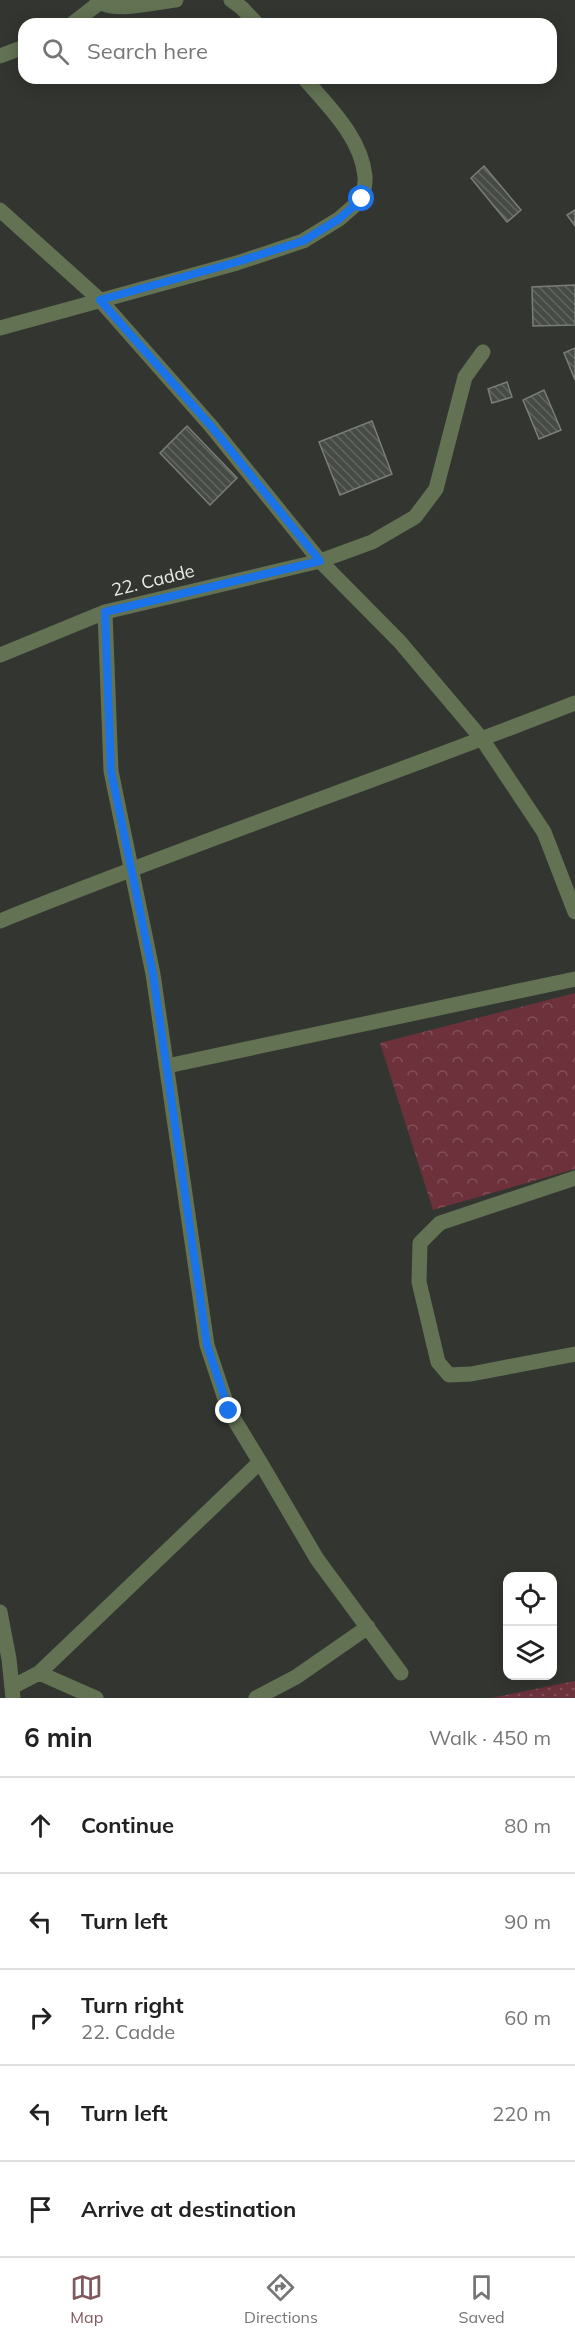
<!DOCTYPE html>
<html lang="en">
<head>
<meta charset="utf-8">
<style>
	body { margin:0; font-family:Mulish,sans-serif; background:#f6f6f6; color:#222 }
	.controls { position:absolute; right:18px; bottom:18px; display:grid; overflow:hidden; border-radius:12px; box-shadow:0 3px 15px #0003 }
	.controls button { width:54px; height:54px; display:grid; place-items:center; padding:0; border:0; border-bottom:2px solid #e0e0e0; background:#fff; color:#222; font:30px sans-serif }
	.stop { position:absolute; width:18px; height:18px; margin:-14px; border:4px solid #1a73e8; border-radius:50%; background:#fff }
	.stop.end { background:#1a73e8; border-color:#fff; box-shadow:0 2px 6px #0008 }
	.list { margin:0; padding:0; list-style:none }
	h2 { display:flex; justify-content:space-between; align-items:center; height:78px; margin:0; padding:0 24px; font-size:26px }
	h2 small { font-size:20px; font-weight:400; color:#767676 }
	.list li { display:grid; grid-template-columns:39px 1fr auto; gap:18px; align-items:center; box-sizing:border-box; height:96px; padding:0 24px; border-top:2px solid #e0e0e0 }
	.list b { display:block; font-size:22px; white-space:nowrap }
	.list p { margin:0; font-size:20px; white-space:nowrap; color:#767676 }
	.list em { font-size:20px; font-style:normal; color:#767676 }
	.icon { flex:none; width:33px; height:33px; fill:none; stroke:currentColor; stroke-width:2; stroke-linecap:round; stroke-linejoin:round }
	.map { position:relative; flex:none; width:575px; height:1698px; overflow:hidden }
	.search { position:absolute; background:#fff; box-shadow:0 3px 15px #0003; left:18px; right:18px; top:18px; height:66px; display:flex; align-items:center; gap:15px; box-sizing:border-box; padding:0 21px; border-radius:18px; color:#767676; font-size:22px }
	.sheet { height:558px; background:#fff }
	nav { display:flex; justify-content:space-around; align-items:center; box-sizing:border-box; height:84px; border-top:2px solid #e0e0e0; background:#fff; font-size:16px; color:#767676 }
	nav a { display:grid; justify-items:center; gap:3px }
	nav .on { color:#80585e }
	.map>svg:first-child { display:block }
	.park { fill:url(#park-crowns) }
	.garden { fill:url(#garden-dots) }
	.building { fill:url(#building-back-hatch); stroke:#7a7e77; stroke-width:1.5 }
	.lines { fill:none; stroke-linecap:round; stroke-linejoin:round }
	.minor { stroke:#627253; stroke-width:15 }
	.tertiary { stroke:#627253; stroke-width:15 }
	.route { stroke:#1a73e8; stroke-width:8 }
	.labels { text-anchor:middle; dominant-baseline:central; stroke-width:6; stroke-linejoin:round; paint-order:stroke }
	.street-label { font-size:18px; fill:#e9ece8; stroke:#333630 }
</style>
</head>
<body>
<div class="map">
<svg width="575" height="1698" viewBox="0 0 575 1698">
	<defs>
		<pattern id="park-crowns" width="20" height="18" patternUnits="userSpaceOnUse" patternTransform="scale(1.5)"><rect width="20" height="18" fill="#6d313c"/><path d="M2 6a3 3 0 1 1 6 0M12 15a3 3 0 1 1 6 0" fill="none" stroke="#824f58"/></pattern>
		<pattern id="garden-dots" width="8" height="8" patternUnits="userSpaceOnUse" patternTransform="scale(1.5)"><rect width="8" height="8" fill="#6d313c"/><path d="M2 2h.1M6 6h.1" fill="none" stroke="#824f58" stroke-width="1.8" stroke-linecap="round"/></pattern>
		<pattern id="building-back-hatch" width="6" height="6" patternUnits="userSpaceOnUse" patternTransform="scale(1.5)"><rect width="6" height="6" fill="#474b45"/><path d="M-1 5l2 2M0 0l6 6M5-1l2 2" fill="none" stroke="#626560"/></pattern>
	</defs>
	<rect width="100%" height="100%" fill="#333630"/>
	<path class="park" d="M 575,993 L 575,1169 L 433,1210 L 380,1043 Z"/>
	<path class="garden" d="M 575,1681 L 575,1698 L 491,1698 Z"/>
	<path class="building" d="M 484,166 L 521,210 L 507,222 L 471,178 Z
		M 575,210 L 575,226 L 567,215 Z
		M 575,285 L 575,325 L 533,326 L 532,287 Z
		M 575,348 L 575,380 L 564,353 Z
		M 507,382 L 512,397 L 492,403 L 488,389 Z
		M 544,390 L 561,430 L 539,439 L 523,400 Z
		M 372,421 L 392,474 L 340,495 L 319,442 Z
		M 187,426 L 237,478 L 210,505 L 160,453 Z"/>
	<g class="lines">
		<path class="minor" d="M 97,0 C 112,14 156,2 176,0
			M 231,0 L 242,8 L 257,24
			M 72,24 L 99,3
			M 0,56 L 24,47
			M 0,210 L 100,300 L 211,426 L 320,561 L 400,642 L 482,739 L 544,832 L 575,912
			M 0,328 L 237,263 L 303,241 L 339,219 L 362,199 C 363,192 366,183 365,176 C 361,137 328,106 304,78
			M 320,561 L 372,542 L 415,517 L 436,489 L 465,377 L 483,352
			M 105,612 L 111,771 L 153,974 L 207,1345 L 229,1411 L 260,1462 L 317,1559 L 401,1673
			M 0,921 C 190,844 384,778 575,703
			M 167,1066 L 575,979
			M 575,1178 L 440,1223 L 420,1243 L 419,1282 L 438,1362 L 449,1375 L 471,1374 L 575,1354
			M 0,1612 L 9,1659 L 13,1698
			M 39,1673 L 96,1698
			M 12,1687 L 39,1673 L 260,1462
			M 256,1698 L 296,1677 L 368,1627"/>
		<path class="tertiary" d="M 0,655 L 105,612 L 320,561"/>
	</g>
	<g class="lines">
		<path class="route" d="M 229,1411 L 207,1345 L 153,974 L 111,771 L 105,612 L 320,561 L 211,426 L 100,300 L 237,262 L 303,241 L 339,219 L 362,199"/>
	</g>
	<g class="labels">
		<g class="street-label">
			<text transform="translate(153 580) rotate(-14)">22. Cadde</text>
		</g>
	</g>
</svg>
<div class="controls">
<button><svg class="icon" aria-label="locate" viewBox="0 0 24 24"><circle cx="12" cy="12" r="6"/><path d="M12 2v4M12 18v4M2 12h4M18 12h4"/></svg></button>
<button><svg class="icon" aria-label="layers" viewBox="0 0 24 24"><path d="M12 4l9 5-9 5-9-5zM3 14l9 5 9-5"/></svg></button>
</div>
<div class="stop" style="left:362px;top:199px"></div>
<div class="stop end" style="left:229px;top:1411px"></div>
<div class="search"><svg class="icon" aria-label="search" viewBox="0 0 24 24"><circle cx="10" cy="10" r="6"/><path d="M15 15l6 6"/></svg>Search here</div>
</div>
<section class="sheet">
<h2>6 min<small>Walk · 450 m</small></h2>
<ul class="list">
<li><svg class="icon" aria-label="ahead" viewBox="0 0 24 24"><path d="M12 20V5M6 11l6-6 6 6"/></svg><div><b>Continue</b></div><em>80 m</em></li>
<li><svg class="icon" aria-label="left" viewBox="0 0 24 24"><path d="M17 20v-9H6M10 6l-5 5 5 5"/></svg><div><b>Turn left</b></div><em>90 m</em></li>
<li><svg class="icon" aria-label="right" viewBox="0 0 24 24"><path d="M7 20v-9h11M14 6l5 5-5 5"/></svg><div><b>Turn right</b><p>22. Cadde</p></div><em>60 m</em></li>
<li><svg class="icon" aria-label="left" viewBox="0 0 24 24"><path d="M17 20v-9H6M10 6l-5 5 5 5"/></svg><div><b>Turn left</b></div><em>220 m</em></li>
<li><svg class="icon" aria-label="arrive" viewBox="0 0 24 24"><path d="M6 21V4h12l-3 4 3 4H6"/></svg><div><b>Arrive at destination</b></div></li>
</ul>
</section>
<nav>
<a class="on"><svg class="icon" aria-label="map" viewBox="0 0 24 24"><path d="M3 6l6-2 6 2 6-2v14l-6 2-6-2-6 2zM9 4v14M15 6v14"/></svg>Map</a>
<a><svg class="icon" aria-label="directions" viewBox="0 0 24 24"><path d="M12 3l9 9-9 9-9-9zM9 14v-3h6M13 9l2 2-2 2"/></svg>Directions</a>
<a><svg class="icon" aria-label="saved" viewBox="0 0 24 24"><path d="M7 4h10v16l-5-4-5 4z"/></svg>Saved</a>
</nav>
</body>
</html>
